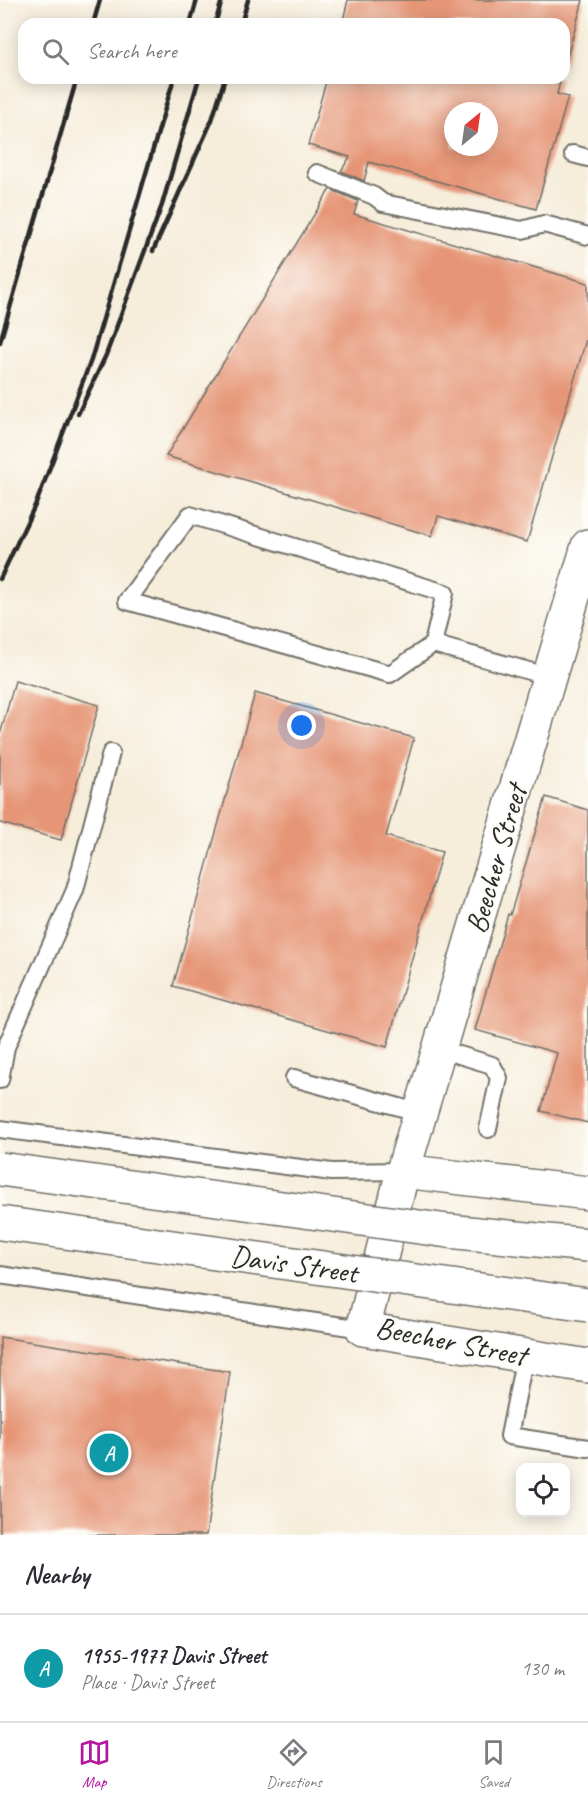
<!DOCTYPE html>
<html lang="en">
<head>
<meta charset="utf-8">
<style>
	body { margin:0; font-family:Caveat,sans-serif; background:#f2f2f3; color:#2b2b33 }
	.controls { position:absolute; right:18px; bottom:18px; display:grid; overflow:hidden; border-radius:12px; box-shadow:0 3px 15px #0003 }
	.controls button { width:54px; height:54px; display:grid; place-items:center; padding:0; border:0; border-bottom:2px solid #e1e1e2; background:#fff; color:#2b2b33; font:30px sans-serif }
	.compass { position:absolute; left:444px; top:102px; width:54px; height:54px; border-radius:50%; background:#fff; box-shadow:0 3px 15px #0003; rotate:29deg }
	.you { position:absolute; left:302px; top:726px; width:21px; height:21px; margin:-15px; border:4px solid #fff; border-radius:50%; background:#1a73e8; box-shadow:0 0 0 9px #1a73e833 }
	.badge { display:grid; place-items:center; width:39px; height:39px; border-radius:50%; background:#b5179e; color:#fff; font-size:20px; font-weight:700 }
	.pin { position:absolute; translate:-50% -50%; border:3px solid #fff; box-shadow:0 2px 6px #0006 }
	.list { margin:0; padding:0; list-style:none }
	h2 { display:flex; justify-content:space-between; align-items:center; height:78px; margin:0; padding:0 24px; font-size:26px }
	h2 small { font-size:20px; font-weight:400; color:#7c7c81 }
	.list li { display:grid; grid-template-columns:39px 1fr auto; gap:18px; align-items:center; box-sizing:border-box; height:108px; padding:0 24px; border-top:2px solid #e1e1e2 }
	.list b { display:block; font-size:22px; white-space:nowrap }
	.list p { margin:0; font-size:20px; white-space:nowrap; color:#7c7c81 }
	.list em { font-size:20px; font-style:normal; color:#7c7c81 }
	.icon { flex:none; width:33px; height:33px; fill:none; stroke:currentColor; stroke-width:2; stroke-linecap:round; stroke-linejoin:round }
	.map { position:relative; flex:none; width:588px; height:1535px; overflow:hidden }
	.search { position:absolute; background:#fff; box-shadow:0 3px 15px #0003; left:18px; right:18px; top:18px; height:66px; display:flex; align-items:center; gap:15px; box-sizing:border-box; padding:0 21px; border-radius:18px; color:#7c7c81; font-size:22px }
	.sheet { height:186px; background:#fff }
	nav { display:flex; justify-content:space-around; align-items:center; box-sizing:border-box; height:84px; border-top:2px solid #e1e1e2; background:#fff; font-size:16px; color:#7c7c81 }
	nav a { display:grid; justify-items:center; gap:3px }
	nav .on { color:#b5179e }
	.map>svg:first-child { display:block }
	.building { fill:#e69677; fill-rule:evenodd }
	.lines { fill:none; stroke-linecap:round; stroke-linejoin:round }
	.service-casing { stroke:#726f68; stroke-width:20 }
	.minor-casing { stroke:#726f68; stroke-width:36 }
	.service { stroke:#fff; stroke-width:16 }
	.minor { stroke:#fff; stroke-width:33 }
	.rail { stroke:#2b2b2b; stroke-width:4.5 }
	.primary-bridge-casing { stroke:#726f68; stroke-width:36; stroke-linecap:butt }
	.primary-bridge { stroke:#fff; stroke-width:33 }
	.labels { text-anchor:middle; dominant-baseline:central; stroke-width:4.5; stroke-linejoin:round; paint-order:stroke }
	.street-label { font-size:30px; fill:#2b2b2b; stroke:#fdfcf7 }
</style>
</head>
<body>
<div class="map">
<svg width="588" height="1535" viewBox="0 0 588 1535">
	<rect width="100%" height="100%" fill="#fdfcf7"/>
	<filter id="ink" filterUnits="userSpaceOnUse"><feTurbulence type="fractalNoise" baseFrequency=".0167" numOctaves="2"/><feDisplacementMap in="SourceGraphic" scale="12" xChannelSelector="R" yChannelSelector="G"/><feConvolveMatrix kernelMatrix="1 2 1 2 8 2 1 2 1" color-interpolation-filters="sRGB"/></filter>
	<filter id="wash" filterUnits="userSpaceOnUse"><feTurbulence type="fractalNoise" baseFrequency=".008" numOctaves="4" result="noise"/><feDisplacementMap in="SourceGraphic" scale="24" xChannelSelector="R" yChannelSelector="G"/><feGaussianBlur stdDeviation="1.35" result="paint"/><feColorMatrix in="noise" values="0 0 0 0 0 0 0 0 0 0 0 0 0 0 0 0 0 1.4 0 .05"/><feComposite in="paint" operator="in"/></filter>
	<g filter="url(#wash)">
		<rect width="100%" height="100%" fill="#f6edda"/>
		<g id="blocks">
			<path class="building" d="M 348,0 L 583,0 L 564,68 L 564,24 L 342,24 Z
				M 327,78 L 561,78 L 557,94 L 568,97 L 536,209 L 369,162 L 364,181 L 341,171 L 350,157 L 308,145 ZM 453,111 L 489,111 L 489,147 L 453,147 Z
				M 330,189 L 358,201 L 354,214 L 588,283 L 588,333 L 527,542 L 438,516 L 432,536 L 166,456 Z
				M 15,681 L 99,705 L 61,840 L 0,823 L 0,735 Z
				M 255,693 L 414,738 L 386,836 L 442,852 L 387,1047 L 173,986 Z
				M 546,797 L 588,810 L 588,1123 L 541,1111 L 557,1053 L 475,1030 L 508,914 L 510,915 Z
				M 0,1337 L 230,1372 L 206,1535 L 0,1535 Z"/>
		</g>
	</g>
	<g filter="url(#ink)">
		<use href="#blocks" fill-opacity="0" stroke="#726f68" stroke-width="1.5"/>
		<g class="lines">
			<g class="service-casing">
				<path id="service" d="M 573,154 L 588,158
					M 317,173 L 374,196 L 383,203 L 522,230 L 544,224 L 588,236
					M 433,644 L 390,674 L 127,601 L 190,515 L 445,593 L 433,644 L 550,677
					M 440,1049 L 492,1065 L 499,1078 L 488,1129
					M 294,1078 L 421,1113
					M 0,1080 L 6,1047 L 75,890 L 111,753
					M 0,1129 L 332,1172 L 403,1171
					M 0,1275 L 363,1329
					M 525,1356 L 509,1436 L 588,1448"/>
			</g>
			<g class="minor-casing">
				<path id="minor" d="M 403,1171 L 588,546
					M 588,1193 L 403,1171 L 363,1329 L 588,1366"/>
			</g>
			<use href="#service" class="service"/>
			<use href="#minor" class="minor"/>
			<path class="rail" d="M 93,24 L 100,0
				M 190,24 L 197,0
				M 215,24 L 222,0
				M 241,24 L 248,0
				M 153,251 L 212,120 L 225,78
				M 0,342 L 77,78
				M 78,414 L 106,355 L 162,205 L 199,78
				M 0,579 L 37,501 L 91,360 L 174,78"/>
			<g class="primary-bridge-casing">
				<path id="primary-bridge" d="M 0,1169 L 448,1231 L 588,1245
					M 0,1223 L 588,1305"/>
			</g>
			<use href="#primary-bridge" class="primary-bridge"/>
		</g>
	</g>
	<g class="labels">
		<g class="street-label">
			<text transform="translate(496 859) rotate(-74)">Beecher Street</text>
			<text transform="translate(294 1264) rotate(8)">Davis Street</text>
			<text transform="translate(451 1341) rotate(11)">Beecher Street</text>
		</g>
	</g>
</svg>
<div class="controls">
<button><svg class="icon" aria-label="locate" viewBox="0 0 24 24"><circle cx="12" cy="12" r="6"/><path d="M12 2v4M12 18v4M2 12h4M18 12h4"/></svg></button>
</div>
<svg class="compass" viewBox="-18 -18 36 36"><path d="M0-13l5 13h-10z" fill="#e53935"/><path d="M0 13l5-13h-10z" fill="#7c7c81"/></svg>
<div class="you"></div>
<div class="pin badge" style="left:109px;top:1453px;background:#0f9aa8">A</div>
<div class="search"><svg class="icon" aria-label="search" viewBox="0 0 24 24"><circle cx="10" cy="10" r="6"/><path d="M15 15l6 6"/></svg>Search here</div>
</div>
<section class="sheet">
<h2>Nearby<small></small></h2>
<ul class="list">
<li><span class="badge" style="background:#0f9aa8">A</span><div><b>1955-1977 Davis Street</b><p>Place · Davis Street</p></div><em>130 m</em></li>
</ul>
</section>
<nav>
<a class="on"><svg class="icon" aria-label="map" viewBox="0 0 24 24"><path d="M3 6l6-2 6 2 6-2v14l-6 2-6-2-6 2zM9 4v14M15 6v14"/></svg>Map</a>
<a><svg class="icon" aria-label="directions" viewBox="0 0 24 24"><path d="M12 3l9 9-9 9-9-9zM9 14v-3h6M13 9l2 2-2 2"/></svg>Directions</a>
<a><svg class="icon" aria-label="saved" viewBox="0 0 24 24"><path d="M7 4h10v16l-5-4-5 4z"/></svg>Saved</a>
</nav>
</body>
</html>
